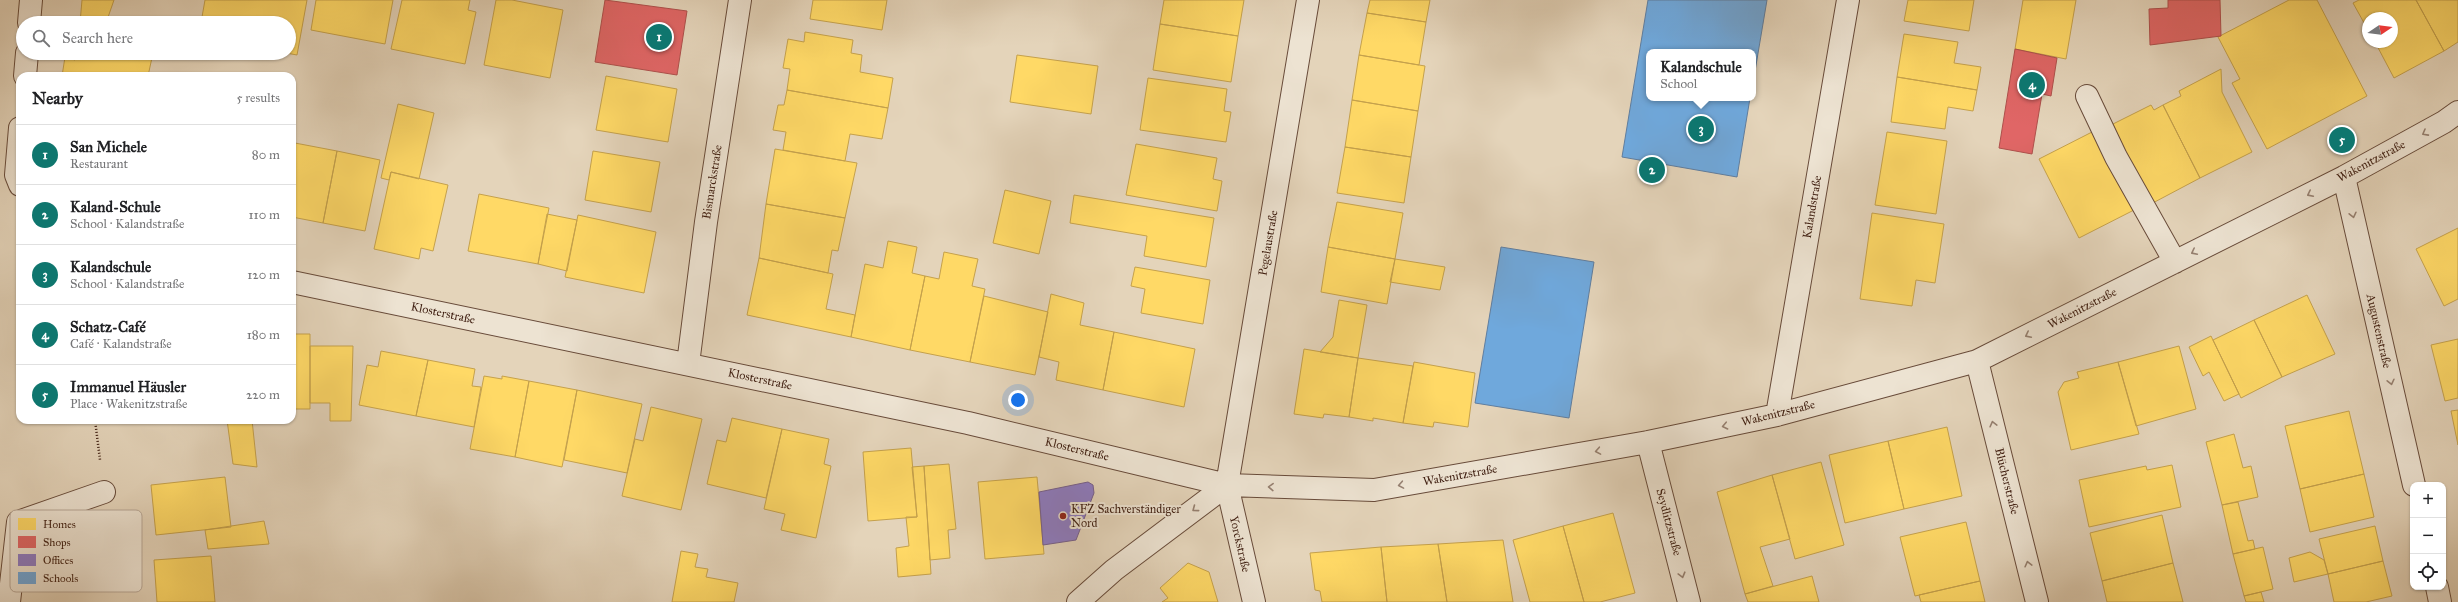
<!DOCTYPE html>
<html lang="en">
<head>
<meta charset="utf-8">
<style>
	body { margin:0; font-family:"IM FELL Great Primer",serif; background:#f2f2f2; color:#202124 }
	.controls { position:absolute; right:12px; bottom:12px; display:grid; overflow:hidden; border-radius:8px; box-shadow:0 1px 3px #0004 }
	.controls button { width:36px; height:36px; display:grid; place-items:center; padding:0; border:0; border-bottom:1px solid #e0e0e0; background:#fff; color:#202124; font:20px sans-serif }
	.compass { position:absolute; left:2362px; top:12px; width:36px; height:36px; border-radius:50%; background:#fff; box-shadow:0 1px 3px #0004; rotate:77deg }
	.you { position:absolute; left:1018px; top:400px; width:14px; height:14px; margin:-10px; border:3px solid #fff; border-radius:50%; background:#1a73e8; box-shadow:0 0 0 6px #1a73e833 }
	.badge { display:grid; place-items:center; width:26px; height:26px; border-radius:50%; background:#0f766e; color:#fff; font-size:13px; font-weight:700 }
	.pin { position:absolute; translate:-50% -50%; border:2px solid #fff; box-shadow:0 1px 4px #0006 }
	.popup { position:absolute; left:1646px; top:49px; width:110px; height:52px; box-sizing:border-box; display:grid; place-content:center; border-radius:8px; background:#fff; filter:drop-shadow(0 1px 3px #0005); font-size:13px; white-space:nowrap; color:#757577 }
	.popup b { font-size:15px; color:#202124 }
	.popup::after { content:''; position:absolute; left:50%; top:100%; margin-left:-8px; border:8px solid transparent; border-top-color:#fff }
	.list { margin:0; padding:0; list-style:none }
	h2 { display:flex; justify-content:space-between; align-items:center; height:52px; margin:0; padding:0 16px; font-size:17px }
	h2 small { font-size:13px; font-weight:400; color:#757577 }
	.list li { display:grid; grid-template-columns:26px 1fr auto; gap:12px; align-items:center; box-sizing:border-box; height:60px; padding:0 16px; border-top:1px solid #e0e0e0 }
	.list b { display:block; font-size:15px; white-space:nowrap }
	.list p { margin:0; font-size:13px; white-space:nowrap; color:#757577 }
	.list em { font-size:13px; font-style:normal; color:#757577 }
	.icon { flex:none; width:22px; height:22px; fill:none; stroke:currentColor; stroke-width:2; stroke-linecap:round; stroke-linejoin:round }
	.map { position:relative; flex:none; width:2458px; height:602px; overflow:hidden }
	.search { position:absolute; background:#fff; box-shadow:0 1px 3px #0004; left:16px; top:16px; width:280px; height:44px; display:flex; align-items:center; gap:10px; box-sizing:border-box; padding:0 14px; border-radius:22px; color:#757577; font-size:15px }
	.panel { position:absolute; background:#fff; box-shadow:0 1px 3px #0004; left:16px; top:72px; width:280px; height:352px; border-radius:12px }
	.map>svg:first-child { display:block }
	.homes { fill:#ffd966; stroke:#c5a14c }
	.shops { fill:#e06666; stroke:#af504c }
	.offices { fill:#8e7cc3; stroke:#76608d }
	.schools { fill:#6fa8dc; stroke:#607e9f }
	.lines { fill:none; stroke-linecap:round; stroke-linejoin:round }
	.minor-casing { stroke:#684b3a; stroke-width:24 }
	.path { stroke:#3e1d10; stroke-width:2.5; stroke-dasharray:1 2; stroke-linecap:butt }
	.minor { stroke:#ede3d2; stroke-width:22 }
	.oneway { stroke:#968071 }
	.poi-dot { fill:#8f2418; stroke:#ede3d2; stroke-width:1.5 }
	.labels { text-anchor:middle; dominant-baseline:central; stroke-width:4; stroke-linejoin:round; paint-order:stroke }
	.street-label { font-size:12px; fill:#3e1d10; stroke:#ede3d2 }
	.poi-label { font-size:12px; fill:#3e1d10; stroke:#ede3d2; text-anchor:start }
	.key { fill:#ede3d2; stroke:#b8a898; stroke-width:1 }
	.key-label { font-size:11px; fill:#3e1d10 }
</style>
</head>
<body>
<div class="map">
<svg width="2458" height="602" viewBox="0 0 2458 602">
	<rect width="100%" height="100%" fill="#e4d4ba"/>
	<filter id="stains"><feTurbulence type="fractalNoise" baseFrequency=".005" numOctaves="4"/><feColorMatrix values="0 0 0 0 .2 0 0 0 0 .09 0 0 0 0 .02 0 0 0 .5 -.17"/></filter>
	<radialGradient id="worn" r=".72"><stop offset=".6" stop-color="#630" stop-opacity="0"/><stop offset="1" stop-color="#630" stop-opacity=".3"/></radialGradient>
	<path class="homes" d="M 82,0 L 114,0 L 106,23 L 80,23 Z
		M 205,0 L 307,0 L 297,55 L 286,53 L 289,53 L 289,23 L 234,23 L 202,17 Z
		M 316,0 L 393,0 L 385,44 L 311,30 Z
		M 402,0 L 470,0 L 468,10 L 476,12 L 465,64 L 391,49 Z
		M 496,0 L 512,0 L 563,10 L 550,78 L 484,65 Z
		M 813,0 L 887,0 L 882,30 L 810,19 Z
		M 1164,0 L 1244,0 L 1238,36 L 1160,24 Z
		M 1370,0 L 1430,0 L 1426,22 L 1367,13 Z
		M 1908,0 L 1974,0 L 1969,31 L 1904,21 Z
		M 2023,0 L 2076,0 L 2066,59 L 2015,49 Z
		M 2289,0 L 2317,0 L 2367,96 L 2267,149 L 2232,83 L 2240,79 L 2218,37 Z
		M 2359,0 L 2416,0 L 2444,51 L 2394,78 L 2375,42 L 2392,42 L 2392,18 L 2368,18 L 2368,30 L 2353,3 Z
		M 2416,0 L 2458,0 L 2458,42 L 2444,51 Z
		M 1367,13 L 1426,22 L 1419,65 L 1359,55 Z
		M 1160,24 L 1238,36 L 1231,82 L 1153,70 Z
		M 805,32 L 853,40 L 851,53 L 862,55 L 860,72 L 893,78 L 888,108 L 787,90 L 790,69 L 783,68 L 788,39 L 804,42 Z
		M 1904,34 L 1958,42 L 1954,63 L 1981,67 L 1977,90 L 1897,77 Z
		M 77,53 L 153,53 L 148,76 L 62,76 L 65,57 L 75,60 Z
		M 1017,55 L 1098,66 L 1091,114 L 1010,102 Z
		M 1359,55 L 1425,66 L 1418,111 L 1352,100 Z
		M 2221,69 L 2222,92 L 2252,152 L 2200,178 L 2163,105 L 2181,96 L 2179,91 Z
		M 606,76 L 677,89 L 668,142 L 596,130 Z
		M 1897,77 L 1977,90 L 1973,111 L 1948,107 L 1945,129 L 1891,122 Z
		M 1148,78 L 1227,89 L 1224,111 L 1231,112 L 1226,142 L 1140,130 Z
		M 787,90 L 888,108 L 882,139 L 850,134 L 845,161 L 783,150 L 786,132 L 773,130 L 778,105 L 784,105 Z
		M 1352,100 L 1418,111 L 1411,157 L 1345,147 Z
		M 398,104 L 434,113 L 419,179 L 391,172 L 389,180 L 381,178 Z
		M 2151,105 L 2154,110 L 2163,105 L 2200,178 L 2149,205 L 2109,126 Z
		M 2094,131 L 2134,210 L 2079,238 L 2039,159 Z
		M 1887,132 L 1947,141 L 1936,214 L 1875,205 Z
		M 295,143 L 337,151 L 323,223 L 292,217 L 292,156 Z
		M 1136,144 L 1217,158 L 1213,179 L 1222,181 L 1217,211 L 1126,195 Z
		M 1345,147 L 1411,157 L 1404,203 L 1337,193 Z
		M 775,149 L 857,163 L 845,218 L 766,204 Z
		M 337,151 L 380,160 L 365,231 L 323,223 Z
		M 593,151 L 660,162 L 651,212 L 585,200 Z
		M 391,172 L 448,185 L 433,251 L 421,248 L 419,259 L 374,249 Z
		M 1005,190 L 1051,201 L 1039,254 L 993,243 Z
		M 479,194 L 549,208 L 538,264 L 468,251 Z
		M 1074,195 L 1214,218 L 1206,267 L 1144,256 L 1147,236 L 1070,223 Z
		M 1337,202 L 1403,213 L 1395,259 L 1328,247 Z
		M 766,204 L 845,218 L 838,251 L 832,250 L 828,273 L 759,258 Z
		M 1872,213 L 1944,224 L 1935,283 L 1916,280 L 1912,306 L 1860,299 Z
		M 547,214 L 577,220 L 567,271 L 538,264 Z
		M 578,215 L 656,232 L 644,293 L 565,277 Z
		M 2458,228 L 2458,299 L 2444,306 L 2416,249 Z
		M 888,241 L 917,247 L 912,273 L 925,276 L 910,350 L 851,337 L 865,264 L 883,268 Z
		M 1328,247 L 1395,259 L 1387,304 L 1321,292 Z
		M 944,252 L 978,259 L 972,286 L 985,289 L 970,362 L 910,350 L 925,276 L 939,279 Z
		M 759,258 L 833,274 L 826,309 L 855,315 L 851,337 L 747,315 Z
		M 1395,259 L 1445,267 L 1440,290 L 1390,282 Z
		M 1135,267 L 1210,280 L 1203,324 L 1141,313 L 1145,289 L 1131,286 Z
		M 1051,294 L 1084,303 L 1080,325 L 1114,332 L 1103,390 L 1056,380 L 1059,362 L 1039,357 Z
		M 2307,295 L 2335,354 L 2282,377 L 2254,320 Z
		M 984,296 L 1048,312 L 1035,375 L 970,362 Z
		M 1339,300 L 1367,305 L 1358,358 L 1320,352 L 1333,337 Z
		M 2254,320 L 2282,377 L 2241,398 L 2213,340 Z
		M 1114,332 L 1195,349 L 1184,407 L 1103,390 Z
		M 292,334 L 310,334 L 310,409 L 292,409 Z
		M 2211,336 L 2239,394 L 2224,401 L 2209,372 L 2203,376 L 2189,347 Z
		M 2458,339 L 2458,398 L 2445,401 L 2431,345 Z
		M 310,346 L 353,346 L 351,421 L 330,421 L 330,403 L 310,403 Z
		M 2179,346 L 2196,409 L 2136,426 L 2118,362 Z
		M 1304,349 L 1358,358 L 1349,417 L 1324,414 L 1323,418 L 1294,414 Z
		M 381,351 L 428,360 L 416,416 L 359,405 L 367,365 L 378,367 Z
		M 1358,358 L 1413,366 L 1403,423 L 1373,418 L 1373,421 L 1349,417 Z
		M 428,360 L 475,369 L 472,386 L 481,387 L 474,427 L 416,416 Z
		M 1414,362 L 1475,373 L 1468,427 L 1434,422 L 1433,427 L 1403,423 Z
		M 2118,362 L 2139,434 L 2071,450 L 2058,392 L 2064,382 L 2079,378 L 2077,372 Z
		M 484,376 L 502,379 L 502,376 L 529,381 L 515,457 L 470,449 Z
		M 529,381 L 577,390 L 562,467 L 515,457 Z
		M 577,390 L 642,404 L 627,473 L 564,460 Z
		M 651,407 L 702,419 L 681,510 L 622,496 L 635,439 L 643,441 Z
		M 2458,410 L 2458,445 L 2451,411 Z
		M 2349,411 L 2364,474 L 2300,489 L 2285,426 Z
		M 732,418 L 782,429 L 766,498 L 707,484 L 717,440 L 726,442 Z
		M 227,420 L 252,420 L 257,467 L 233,464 Z
		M 1947,427 L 1962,496 L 1904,509 L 1888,441 Z
		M 782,429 L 829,439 L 824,464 L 831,466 L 816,538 L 781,530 L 785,514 L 764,509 Z
		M 2234,434 L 2243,468 L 2251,466 L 2258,497 L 2222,505 L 2206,442 Z
		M 1888,441 L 1904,509 L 1845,523 L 1829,455 Z
		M 911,448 L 917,517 L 868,521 L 863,452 Z
		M 1821,462 L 1844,545 L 1795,559 L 1772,475 Z
		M 949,464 L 956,529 L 948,530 L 950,558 L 930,560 L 924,466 Z
		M 2172,465 L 2181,507 L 2089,527 L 2079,480 L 2146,466 L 2147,470 Z
		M 924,466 L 931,574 L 898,577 L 896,548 L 909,546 L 906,517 L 917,517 L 912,467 Z
		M 2364,474 L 2374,517 L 2310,532 L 2300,489 Z
		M 1772,475 L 1790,539 L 1760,547 L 1773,586 L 1745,594 L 1717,492 Z
		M 225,477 L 231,527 L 156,535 L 151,485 Z
		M 1037,477 L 1044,554 L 985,559 L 978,482 Z
		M 2238,502 L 2248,541 L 2253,540 L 2255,549 L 2233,554 L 2222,505 Z
		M 1613,513 L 1635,593 L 1600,602 L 1584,602 L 1563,526 Z
		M 2162,515 L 2173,563 L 2102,581 L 2090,533 Z
		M 264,521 L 269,544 L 208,549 L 205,530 Z
		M 1966,522 L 1980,581 L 1915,596 L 1900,537 Z
		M 1563,526 L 1584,602 L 1530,602 L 1513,540 Z
		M 2375,526 L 2383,561 L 2328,574 L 2319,539 Z
		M 1503,540 L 1513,602 L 1447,602 L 1438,544 Z
		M 1438,544 L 1447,602 L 1387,602 L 1381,547 Z
		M 1381,547 L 1387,602 L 1322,602 L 1320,591 L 1315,590 L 1310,553 Z
		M 2263,547 L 2273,589 L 2244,596 L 2233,554 Z
		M 681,551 L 698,554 L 695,567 L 708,569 L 706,577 L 738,583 L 734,602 L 672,602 Z
		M 2310,552 L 2324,560 L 2328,574 L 2294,582 L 2289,558 Z
		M 211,556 L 215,602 L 157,602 L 154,560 Z
		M 2383,561 L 2392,596 L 2366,602 L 2334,602 L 2328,574 Z
		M 1188,563 L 1209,572 L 1218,602 L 1162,602 L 1168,598 L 1160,588 Z
		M 2173,563 L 2183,602 L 2107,602 L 2102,581 Z
		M 1812,576 L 1819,602 L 1748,602 L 1745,594 Z
		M 1980,581 L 1985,602 L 1921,602 L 1919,595 Z
		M 2261,592 L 2264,602 L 2246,602 L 2244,596 Z"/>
	<path class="shops" d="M 605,0 L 687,11 L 677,75 L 595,62 Z
		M 2168,0 L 2220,0 L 2221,36 L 2150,45 L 2149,9 L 2168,8 Z
		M 2015,49 L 2057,58 L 2051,96 L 2042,94 L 2032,154 L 1999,148 Z"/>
	<path class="offices" d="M 1088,482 L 1093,485 L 1094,493 L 1076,540 L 1043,545 L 1039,492 Z"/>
	<path class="schools" d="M 1648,0 L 1767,0 L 1753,83 L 1753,52 L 1649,52 L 1649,98 L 1750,98 L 1737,177 L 1622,157 Z
		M 1501,247 L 1594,262 L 1569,418 L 1475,403 Z"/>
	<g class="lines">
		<g class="minor-casing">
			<path id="minor" d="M 29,23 L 31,0
				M 25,76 L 27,53
				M 2087,96 L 2116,157 L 2175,262
				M 20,128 L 16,175 L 20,185
				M 2344,177 L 2414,485
				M 292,282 L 968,423 L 1227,485 L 1374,490 L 1648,442 L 1777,415 L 1977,361 L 2344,177 L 2444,122 L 2458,112
				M 1977,361 L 2037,602
				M 688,364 L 706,222 L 740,0
				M 1777,415 L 1848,0
				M 1648,442 L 1689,602
				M 2437,587 L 2440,602
				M 9,602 L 18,522 L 104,492
				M 1078,602 L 1114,570 L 1227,485
				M 1254,602 L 1227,485 L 1308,0"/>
		</g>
		<path class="path" d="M 95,420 L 100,460"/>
		<use href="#minor" class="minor"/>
	</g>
	<defs><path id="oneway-chevron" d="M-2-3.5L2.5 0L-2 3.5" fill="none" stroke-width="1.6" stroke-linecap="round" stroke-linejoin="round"/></defs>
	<g class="oneway">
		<use href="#oneway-chevron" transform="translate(2425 133) rotate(151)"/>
		<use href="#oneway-chevron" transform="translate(2310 194) rotate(153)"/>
		<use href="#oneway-chevron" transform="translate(2353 215) rotate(77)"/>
		<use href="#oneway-chevron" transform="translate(2194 252) rotate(153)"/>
		<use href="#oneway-chevron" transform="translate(2028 335) rotate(153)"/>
		<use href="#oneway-chevron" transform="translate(2391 382) rotate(77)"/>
		<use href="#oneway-chevron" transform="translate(1993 424) rotate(-104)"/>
		<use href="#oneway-chevron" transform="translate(1725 426) rotate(168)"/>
		<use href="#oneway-chevron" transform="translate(1598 451) rotate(170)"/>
		<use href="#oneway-chevron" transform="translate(1401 485) rotate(170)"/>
		<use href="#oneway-chevron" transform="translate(1271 487) rotate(-178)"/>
		<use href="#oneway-chevron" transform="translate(1195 509) rotate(143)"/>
		<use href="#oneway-chevron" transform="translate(2028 564) rotate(-104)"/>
		<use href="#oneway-chevron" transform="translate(1682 575) rotate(75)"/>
	</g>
	<circle class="poi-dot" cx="1063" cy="516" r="4"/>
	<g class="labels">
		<g class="street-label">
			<text transform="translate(2371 161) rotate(-28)">Wakenitzstraße</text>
			<text transform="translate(712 182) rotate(-81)">Bismarckstraße</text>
			<text transform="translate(1812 207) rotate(-80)">Kalandstraße</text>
			<text transform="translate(1268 243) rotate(-80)">Pegelaustraße</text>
			<text transform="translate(2082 308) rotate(-27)">Wakenitzstraße</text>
			<text transform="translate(443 313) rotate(12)">Klosterstraße</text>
			<text transform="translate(2379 331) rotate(77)">Augustenstraße</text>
			<text transform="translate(760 379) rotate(12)">Klosterstraße</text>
			<text transform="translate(1778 413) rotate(-14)">Wakenitzstraße</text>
			<text transform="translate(1077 449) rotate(14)">Klosterstraße</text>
			<text transform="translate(1460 475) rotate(-10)">Wakenitzstraße</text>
			<text transform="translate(2007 481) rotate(76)">Blücherstraße</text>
			<text transform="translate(1669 522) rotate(75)">Seydlitzstraße</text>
			<text transform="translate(1240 544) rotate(77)">Yorckstraße</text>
		</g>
		<g class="poi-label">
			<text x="1071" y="509">KFZ Sachverständiger<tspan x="1071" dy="14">Nord</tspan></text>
		</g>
	</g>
	<rect x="10" y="510" width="132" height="82" rx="6" class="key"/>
	<rect x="18" y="518" width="18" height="12" fill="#ffd966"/>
	<rect x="18" y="536" width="18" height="12" fill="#e06666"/>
	<rect x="18" y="554" width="18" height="12" fill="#8e7cc3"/>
	<rect x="18" y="572" width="18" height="12" fill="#6fa8dc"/>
	<g class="key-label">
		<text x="43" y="528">Homes</text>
		<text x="43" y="546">Shops</text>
		<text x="43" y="564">Offices</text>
		<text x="43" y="582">Schools</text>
	</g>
	<rect width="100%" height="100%" filter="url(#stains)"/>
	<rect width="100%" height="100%" fill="url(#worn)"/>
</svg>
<div class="controls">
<button>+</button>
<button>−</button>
<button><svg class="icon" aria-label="locate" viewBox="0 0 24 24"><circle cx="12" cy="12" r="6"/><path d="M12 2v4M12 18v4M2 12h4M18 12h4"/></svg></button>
</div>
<svg class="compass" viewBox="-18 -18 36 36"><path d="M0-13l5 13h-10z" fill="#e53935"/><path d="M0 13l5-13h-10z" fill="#757577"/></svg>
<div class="you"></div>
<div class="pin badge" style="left:659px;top:37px">1</div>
<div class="pin badge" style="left:1652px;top:170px">2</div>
<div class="pin badge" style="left:1701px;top:129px">3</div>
<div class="popup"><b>Kalandschule</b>School</div>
<div class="pin badge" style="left:2032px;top:85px">4</div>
<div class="pin badge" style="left:2342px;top:140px">5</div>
<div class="search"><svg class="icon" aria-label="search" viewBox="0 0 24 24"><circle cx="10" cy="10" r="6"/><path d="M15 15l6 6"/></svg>Search here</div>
<section class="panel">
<h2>Nearby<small>5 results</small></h2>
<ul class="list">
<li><span class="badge">1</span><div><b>San Michele</b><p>Restaurant</p></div><em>80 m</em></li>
<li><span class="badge">2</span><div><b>Kaland-Schule</b><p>School · Kalandstraße</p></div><em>110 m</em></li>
<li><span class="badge">3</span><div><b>Kalandschule</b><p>School · Kalandstraße</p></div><em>120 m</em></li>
<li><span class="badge">4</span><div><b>Schatz-Café</b><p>Café · Kalandstraße</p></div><em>180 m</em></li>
<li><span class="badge">5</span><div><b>Immanuel Häusler</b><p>Place · Wakenitzstraße</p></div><em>220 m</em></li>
</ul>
</section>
</div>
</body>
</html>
